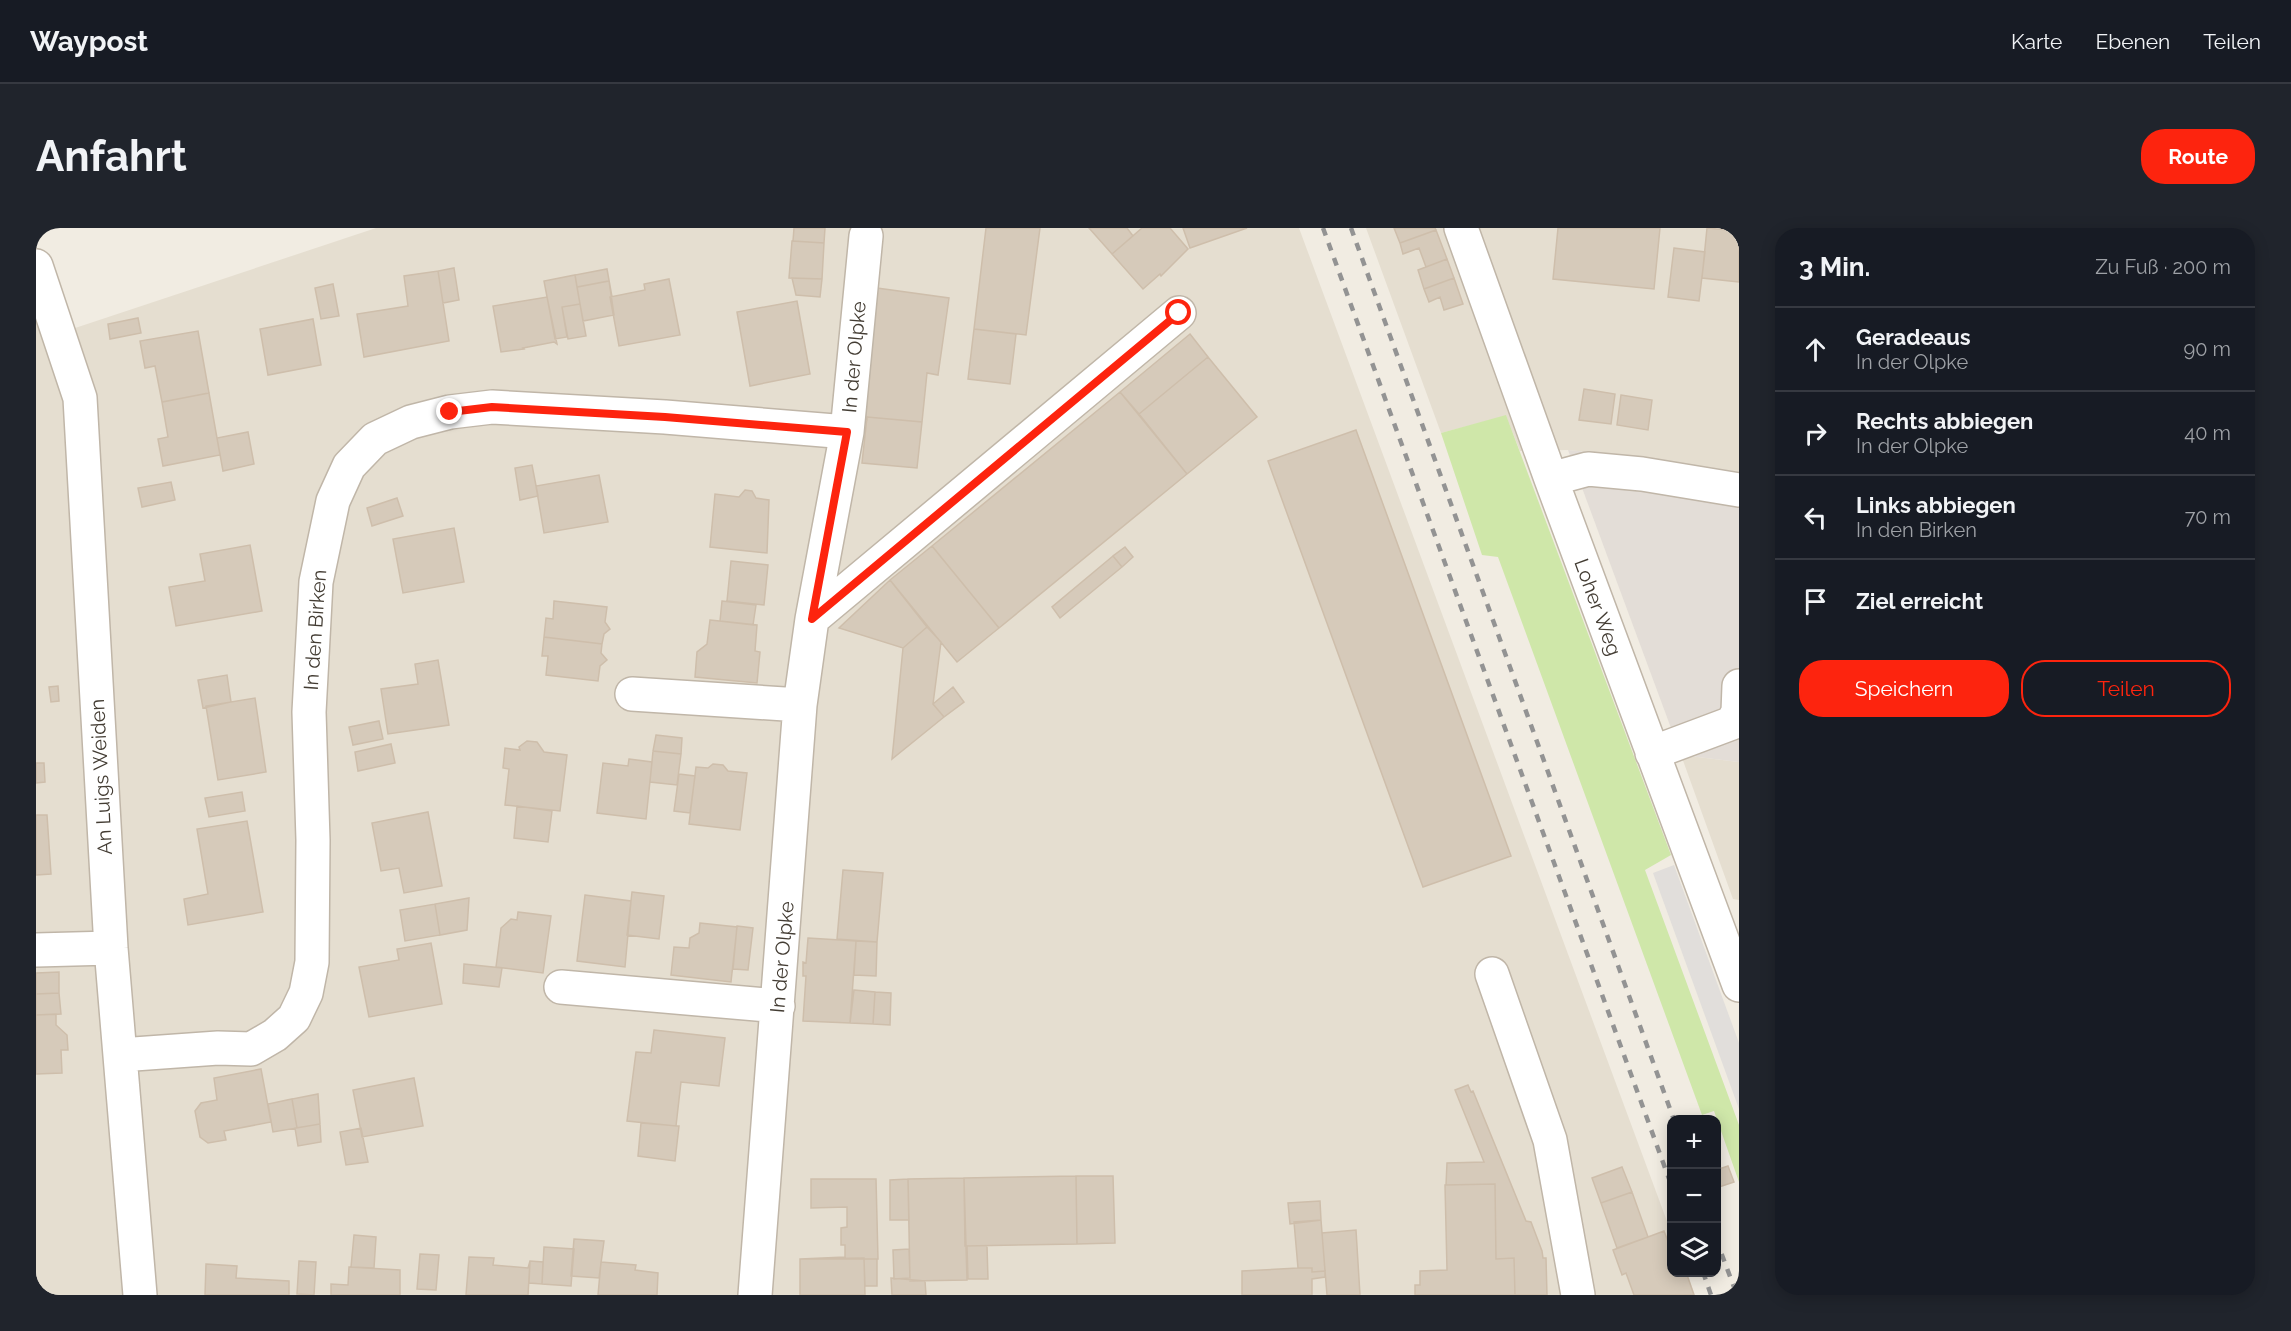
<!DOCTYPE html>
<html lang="de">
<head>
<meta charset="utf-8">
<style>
	body { margin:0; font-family:Raleway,sans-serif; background:#20242c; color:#f1f3f6 }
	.controls { position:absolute; right:18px; bottom:18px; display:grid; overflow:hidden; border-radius:12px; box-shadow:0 3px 15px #0003 }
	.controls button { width:54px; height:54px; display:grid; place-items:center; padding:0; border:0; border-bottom:2px solid #363941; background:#171b24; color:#f1f3f6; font:30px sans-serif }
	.stop { position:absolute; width:18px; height:18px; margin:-14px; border:4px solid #fd240e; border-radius:50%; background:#fff }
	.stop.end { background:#fd240e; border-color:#fff; box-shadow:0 2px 6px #0008 }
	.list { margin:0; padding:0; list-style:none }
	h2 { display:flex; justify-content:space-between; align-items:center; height:78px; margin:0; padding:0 24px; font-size:26px }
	h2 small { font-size:20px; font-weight:400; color:#9ea1a6 }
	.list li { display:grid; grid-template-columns:39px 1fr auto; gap:18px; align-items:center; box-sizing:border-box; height:84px; padding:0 24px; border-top:2px solid #363941 }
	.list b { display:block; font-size:22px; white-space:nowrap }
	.list p { margin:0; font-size:20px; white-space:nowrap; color:#9ea1a6 }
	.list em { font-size:20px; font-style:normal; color:#9ea1a6 }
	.actions { display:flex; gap:12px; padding:18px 24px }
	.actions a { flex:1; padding:14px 0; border:2px solid #fd240e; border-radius:24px; text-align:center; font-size:21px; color:#fd240e }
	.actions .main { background:#fd240e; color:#fff }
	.icon { flex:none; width:33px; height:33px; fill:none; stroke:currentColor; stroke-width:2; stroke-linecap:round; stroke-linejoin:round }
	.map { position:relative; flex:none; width:1703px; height:1067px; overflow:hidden; border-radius:24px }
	header { display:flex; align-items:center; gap:36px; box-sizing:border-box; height:84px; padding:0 30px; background:#171b24; border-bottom:2px solid #363941 }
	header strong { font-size:28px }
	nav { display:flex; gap:33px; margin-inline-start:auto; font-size:21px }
	.intro { display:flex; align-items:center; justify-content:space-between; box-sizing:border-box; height:144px; padding:0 36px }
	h1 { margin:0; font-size:42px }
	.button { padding:15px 27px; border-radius:24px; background:#fd240e; color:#fff; font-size:21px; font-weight:700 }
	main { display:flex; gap:36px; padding:0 36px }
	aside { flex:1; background:#171b24; border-radius:24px; box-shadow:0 3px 15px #0003 }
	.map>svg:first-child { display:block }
	.residential { fill:#e5ded0 }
	.industrial { fill:#e3ddd7 }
	.green { fill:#cfe7a9 }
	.parking { fill:#e1dedb }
	.building { fill:#d6caba; stroke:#cebeab; stroke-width:1.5 }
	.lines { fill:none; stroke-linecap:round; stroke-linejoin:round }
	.minor-casing { stroke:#c0b6a8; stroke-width:36 }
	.minor { stroke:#fff; stroke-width:33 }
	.rail { stroke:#939393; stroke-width:4.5; stroke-dasharray:8 8; stroke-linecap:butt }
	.route { stroke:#fd240e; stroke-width:8 }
	.labels { text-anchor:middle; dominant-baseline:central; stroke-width:6; stroke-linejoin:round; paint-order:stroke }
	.street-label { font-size:20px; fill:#433c33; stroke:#fff }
</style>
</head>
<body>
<header>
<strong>Waypost</strong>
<nav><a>Karte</a><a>Ebenen</a><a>Teilen</a></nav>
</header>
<div class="intro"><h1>Anfahrt</h1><a class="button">Route</a></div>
<main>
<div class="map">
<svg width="1703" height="1067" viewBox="0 0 1703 1067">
	<rect width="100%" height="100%" fill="#f1ece2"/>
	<path class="residential" d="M 340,0 L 1263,0 L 1635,1004 L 1636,1044 L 1651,1045 L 1659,1067 L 0,1067 L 0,74 L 12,109 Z
		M 1330,0 L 1703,0 L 1703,244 L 1614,230 L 1532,222 L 1484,223 L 1470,188 L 1405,205 Z
		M 1645,527 L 1703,534 L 1703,672 L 1697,671 Z"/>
	<path class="industrial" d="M 1532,222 L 1614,230 L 1703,244 L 1703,534 L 1645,527 Z"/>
	<path class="green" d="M 1470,187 L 1635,627 L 1609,642 L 1703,897 L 1703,954 L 1678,883 L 1666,887 L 1462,329 L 1446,327 L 1405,205 Z"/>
	<path class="parking" d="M 1638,637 L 1703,815 L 1703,881 L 1617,645 Z"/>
	<path class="building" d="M 758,0 L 789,0 L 788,15 L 757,13 Z
		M 950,0 L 1004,0 L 990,107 L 938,101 Z
		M 1053,0 L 1091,0 L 1097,8 L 1076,26 Z
		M 1106,0 L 1134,0 L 1152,21 L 1125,48 L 1124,46 L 1107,61 L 1076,26 Z
		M 1147,0 L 1211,0 L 1154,20 Z
		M 1358,0 L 1399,0 L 1400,2 L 1364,15 Z
		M 1522,0 L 1624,0 L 1618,61 L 1517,51 Z
		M 1671,0 L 1703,3 L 1703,54 L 1666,50 Z
		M 1400,2 L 1411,31 L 1390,39 L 1383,20 L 1367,26 L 1364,15 Z
		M 756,13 L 788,15 L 786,51 L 753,50 Z
		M 1638,20 L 1669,24 L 1663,73 L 1632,69 Z
		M 1411,31 L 1418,50 L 1388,61 L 1382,42 Z
		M 418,40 L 423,72 L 407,75 L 402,43 Z
		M 571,41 L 576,69 L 573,53 L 541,59 L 539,47 Z
		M 402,43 L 413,113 L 328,129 L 321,86 L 372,78 L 368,48 Z
		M 539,47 L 544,76 L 526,79 L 531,109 L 519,111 L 508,53 Z
		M 756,50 L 786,51 L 784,69 L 760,67 Z
		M 1418,50 L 1427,76 L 1408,82 L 1404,69 L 1393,74 L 1388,61 Z
		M 633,51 L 644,107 L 583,118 L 574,69 L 609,62 L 608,56 Z
		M 573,53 L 578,87 L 547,93 L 541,59 Z
		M 297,56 L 303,88 L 285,91 L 279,60 Z
		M 841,60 L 913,70 L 902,147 L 891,145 L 886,194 L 831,189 L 831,192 L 824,191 Z
		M 511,69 L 521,116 L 518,114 L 487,120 L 488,121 L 465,124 L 457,78 Z
		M 761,73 L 774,146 L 714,158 L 701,84 Z
		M 544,76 L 550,108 L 532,111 L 526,79 Z
		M 102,90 L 105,105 L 74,111 L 72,96 Z
		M 277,91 L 285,137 L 232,147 L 224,101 Z
		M 938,101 L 980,106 L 974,156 L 932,151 Z
		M 162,103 L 173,165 L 126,174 L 119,138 L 109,140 L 104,113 Z
		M 1154,106 L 1172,129 L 1103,186 L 1084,164 Z
		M 1172,129 L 1221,189 L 1151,246 L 1103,186 Z
		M 1548,161 L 1579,166 L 1575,196 L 1543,192 Z
		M 1084,164 L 1151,246 L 963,400 L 896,318 Z
		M 173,165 L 184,227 L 127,238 L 122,211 L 132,209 L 126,174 Z
		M 1585,167 L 1616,172 L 1612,202 L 1581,197 Z
		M 831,189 L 886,194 L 881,240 L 826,235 Z
		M 1320,202 L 1475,628 L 1387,659 L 1232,233 Z
		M 212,204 L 218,236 L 187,243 L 181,210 Z
		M 496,237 L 502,268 L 484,272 L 479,240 Z
		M 563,247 L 572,294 L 508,305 L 500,258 Z
		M 135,254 L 139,272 L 106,279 L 102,260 Z
		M 709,262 L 716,263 L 720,270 L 733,272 L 731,325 L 674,319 L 679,266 L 703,269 Z
		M 361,270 L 367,288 L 336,298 L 331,280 Z
		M 418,300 L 428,354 L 367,365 L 357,311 Z
		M 214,317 L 226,383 L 140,398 L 133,359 L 169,353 L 164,326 Z
		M 896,318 L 963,400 L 921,434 L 854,352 Z
		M 1089,319 L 1097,329 L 1086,339 L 1077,328 Z
		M 1077,328 L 1086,339 L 1024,390 L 1016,379 Z
		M 695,333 L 732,337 L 728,377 L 691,373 Z
		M 854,352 L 891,399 L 867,420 L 803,400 Z
		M 518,373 L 571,379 L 569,394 L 574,401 L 568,406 L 566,416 L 508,409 L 510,390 L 517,391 Z
		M 686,373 L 720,377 L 717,397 L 684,393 Z
		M 674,392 L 721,397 L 719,423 L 724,424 L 721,455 L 659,449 L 661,424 L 671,416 Z
		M 891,399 L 905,414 L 897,476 L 908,489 L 856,531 L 867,420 Z
		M 508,409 L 566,416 L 565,425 L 571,432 L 564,438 L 562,453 L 510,447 L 512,428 L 506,428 Z
		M 402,432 L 413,497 L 352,506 L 345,461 L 382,456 L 379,436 Z
		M 191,447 L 195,474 L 167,480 L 162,452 Z
		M 22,458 L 23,473 L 15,474 L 13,459 Z
		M 917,459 L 928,474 L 908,489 L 897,476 Z
		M 219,470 L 230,544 L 182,552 L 170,478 Z
		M 343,493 L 347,511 L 317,517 L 313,499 Z
		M 620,507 L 646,510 L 645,526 L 617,523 Z
		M 491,513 L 501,514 L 508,524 L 531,527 L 524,583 L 469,577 L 473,541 L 467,540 L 469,520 L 484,522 L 483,519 Z
		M 355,516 L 359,535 L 322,543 L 319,524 Z
		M 617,523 L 645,526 L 641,557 L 614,554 Z
		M 593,531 L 616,534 L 610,591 L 561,585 L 567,535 L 592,538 Z
		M 0,535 L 8,535 L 9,554 L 0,555 Z
		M 677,536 L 687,537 L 692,543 L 711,545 L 704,602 L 653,596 L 660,539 L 672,540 Z
		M 643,546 L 659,548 L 654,585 L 638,583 Z
		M 206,564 L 209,583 L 173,589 L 169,570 Z
		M 481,578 L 516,583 L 512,614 L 478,610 Z
		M 392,584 L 406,658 L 368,665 L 363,640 L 345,643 L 336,595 Z
		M 0,587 L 11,587 L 15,646 L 0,647 Z
		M 211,593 L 227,684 L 152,697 L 148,671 L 172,666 L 161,601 Z
		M 807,642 L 847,645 L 841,714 L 801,711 Z
		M 596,664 L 628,668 L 623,711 L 591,707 Z
		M 549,667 L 595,673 L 589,739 L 541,733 Z
		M 433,670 L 431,702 L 404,707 L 399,676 Z
		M 399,676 L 404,707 L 369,713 L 364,682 Z
		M 482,684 L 515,688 L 507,745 L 460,739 L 465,700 L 475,691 L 481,692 Z
		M 664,695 L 701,699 L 695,754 L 635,747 L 638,719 L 653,720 L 654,710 L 663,705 Z
		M 701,698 L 717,700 L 712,742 L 697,741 Z
		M 772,710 L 820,713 L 814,795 L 767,793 L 770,748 L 767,748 L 767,734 L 770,735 Z
		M 820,713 L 841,714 L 840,748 L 818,747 Z
		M 395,715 L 406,776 L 333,789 L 323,739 L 363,732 L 361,721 Z
		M 428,736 L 466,740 L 463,759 L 427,755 Z
		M 23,744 L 23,765 L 0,766 L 0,745 Z
		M 818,762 L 839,764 L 837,796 L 814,795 Z
		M 839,764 L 855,765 L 854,797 L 837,796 Z
		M 23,765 L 25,786 L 0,787 L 0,766 Z
		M 20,786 L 20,797 L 31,807 L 32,822 L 25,822 L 26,845 L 0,846 L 0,787 Z
		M 618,802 L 689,810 L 683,858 L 645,854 L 640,898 L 591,893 L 600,824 L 615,825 Z
		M 225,841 L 235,894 L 188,903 L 190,912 L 172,915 L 164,909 L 159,883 L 165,875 L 181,872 L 178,850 Z
		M 378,850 L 387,898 L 326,909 L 317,862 Z
		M 1432,857 L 1435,864 L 1437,863 L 1490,993 L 1495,994 L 1506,1023 L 1507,1030 L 1510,1030 L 1511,1067 L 1479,1067 L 1478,1030 L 1460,1031 L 1459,956 L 1410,957 L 1411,935 L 1448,934 L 1419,862 Z
		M 282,866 L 284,896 L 261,900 L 256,871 Z
		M 256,871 L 261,900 L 237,904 L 232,876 Z
		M 605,895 L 643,898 L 639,933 L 602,928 Z
		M 284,896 L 285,914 L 262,918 L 259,900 Z
		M 325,900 L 332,934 L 310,937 L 304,904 Z
		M 1692,938 L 1698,954 L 1683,959 L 1680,942 Z
		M 1586,939 L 1596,964 L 1565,975 L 1556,950 Z
		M 1040,948 L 1077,948 L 1079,1015 L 1041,1016 Z
		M 1040,948 L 1041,1016 L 929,1018 L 928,950 Z
		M 928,950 L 931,1052 L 874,1053 L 872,951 Z
		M 775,951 L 840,951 L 842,1031 L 764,1031 L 809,1029 L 809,1017 L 805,1017 L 805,1000 L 811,999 L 811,979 L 775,980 Z
		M 872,951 L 873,992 L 854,992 L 854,952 Z
		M 1459,956 L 1460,1031 L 1478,1030 L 1479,1067 L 1379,1067 L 1379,1057 L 1384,1057 L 1384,1043 L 1411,1042 L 1409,957 Z
		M 1596,964 L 1612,1009 L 1581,1020 L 1565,975 Z
		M 1284,973 L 1285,992 L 1254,996 L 1252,975 Z
		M 1285,992 L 1289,1043 L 1276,1044 L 1276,1040 L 1262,1040 L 1258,994 Z
		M 1320,1002 L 1324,1067 L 1291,1067 L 1286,1005 Z
		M 1628,1003 L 1636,1024 L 1636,1044 L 1650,1044 L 1658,1067 L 1598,1067 L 1590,1045 L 1586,1047 L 1577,1022 Z
		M 318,1007 L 340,1009 L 338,1040 L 315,1039 Z
		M 538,1011 L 568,1013 L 563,1050 L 535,1048 Z
		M 931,1018 L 951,1018 L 952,1051 L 932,1051 Z
		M 508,1019 L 538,1021 L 535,1058 L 506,1056 Z
		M 873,1021 L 874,1050 L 858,1051 L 857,1022 Z
		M 384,1026 L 403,1027 L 400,1062 L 381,1061 Z
		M 433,1029 L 458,1030 L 457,1037 L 492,1040 L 494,1033 L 492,1067 L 430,1067 Z
		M 828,1030 L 829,1067 L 764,1067 L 764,1031 Z
		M 828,1031 L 841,1031 L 841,1058 L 829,1058 Z
		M 263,1033 L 280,1034 L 278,1067 L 261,1066 Z
		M 494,1033 L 507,1034 L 506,1056 L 493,1055 Z
		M 565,1034 L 600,1037 L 599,1042 L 622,1045 L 621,1067 L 562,1067 Z
		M 170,1036 L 201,1038 L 200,1050 L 253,1053 L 253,1067 L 169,1067 Z
		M 313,1039 L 364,1042 L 364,1067 L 295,1067 L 295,1056 L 312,1057 Z
		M 1262,1040 L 1276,1040 L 1276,1044 L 1289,1043 L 1289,1049 L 1276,1051 L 1276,1067 L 1206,1067 L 1206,1043 Z
		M 855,1050 L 889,1053 L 890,1067 L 856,1067 Z"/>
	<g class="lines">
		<g class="minor-casing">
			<path id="minor" d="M 1425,0 L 1515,251 L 1703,757
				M 0,38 L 44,170 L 75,720 L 104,1067
				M 1515,251 L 1552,241 L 1606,246 L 1703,262
				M 776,391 L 1143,85
				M 596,466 L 764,477
				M 1616,525 L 1696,495 L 1702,484 L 1703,458
				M 0,722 L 75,720
				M 1456,746 L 1514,912 L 1542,1067
				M 525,759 L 742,778
				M 84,827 L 182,820 L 215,821 L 239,807 L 258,790 L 270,765 L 276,734 L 277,612 L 273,484 L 280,354 L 297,273 L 313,238 L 339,211 L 375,194 L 414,184 L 456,179 L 629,189 L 811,204
				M 719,1067 L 764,477 L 776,391 L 811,204 L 830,8"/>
		</g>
		<use href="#minor" class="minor"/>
		<path class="rail" d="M 1287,0 L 1636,959
			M 1315,0 L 1638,892
			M 1680,1011 L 1701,1067
			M 1667,1044 L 1675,1067"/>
	</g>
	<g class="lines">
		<path class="route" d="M 414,184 L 456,179 L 629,189 L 811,204 L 776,391 L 1143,85"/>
	</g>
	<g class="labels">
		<g class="street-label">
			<text transform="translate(818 129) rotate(-85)">In der Olpke</text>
			<text transform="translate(1562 379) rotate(70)">Loher Weg</text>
			<text transform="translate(279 402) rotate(-86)">In den Birken</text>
			<text transform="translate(65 549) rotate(-93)">An Luigs Weiden</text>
			<text transform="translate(746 729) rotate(-85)">In der Olpke</text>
		</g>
	</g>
</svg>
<div class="controls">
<button>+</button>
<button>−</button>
<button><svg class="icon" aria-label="layers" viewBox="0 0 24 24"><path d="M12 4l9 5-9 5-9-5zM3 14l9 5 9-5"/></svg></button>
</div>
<div class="stop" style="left:1143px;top:85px"></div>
<div class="stop end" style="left:414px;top:184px"></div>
</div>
<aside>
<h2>3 Min.<small>Zu Fuß · 200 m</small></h2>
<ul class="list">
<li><svg class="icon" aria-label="ahead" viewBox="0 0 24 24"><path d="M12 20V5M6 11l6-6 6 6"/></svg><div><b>Geradeaus</b><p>In der Olpke</p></div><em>90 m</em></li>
<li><svg class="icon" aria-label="right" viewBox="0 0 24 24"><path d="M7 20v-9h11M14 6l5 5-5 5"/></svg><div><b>Rechts abbiegen</b><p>In der Olpke</p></div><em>40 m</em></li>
<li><svg class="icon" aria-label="left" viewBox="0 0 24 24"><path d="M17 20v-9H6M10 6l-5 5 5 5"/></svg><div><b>Links abbiegen</b><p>In den Birken</p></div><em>70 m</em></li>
<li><svg class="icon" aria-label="arrive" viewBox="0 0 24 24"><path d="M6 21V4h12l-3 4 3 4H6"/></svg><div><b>Ziel erreicht</b></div></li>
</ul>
<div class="actions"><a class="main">Speichern</a><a>Teilen</a></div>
</aside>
</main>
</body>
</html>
